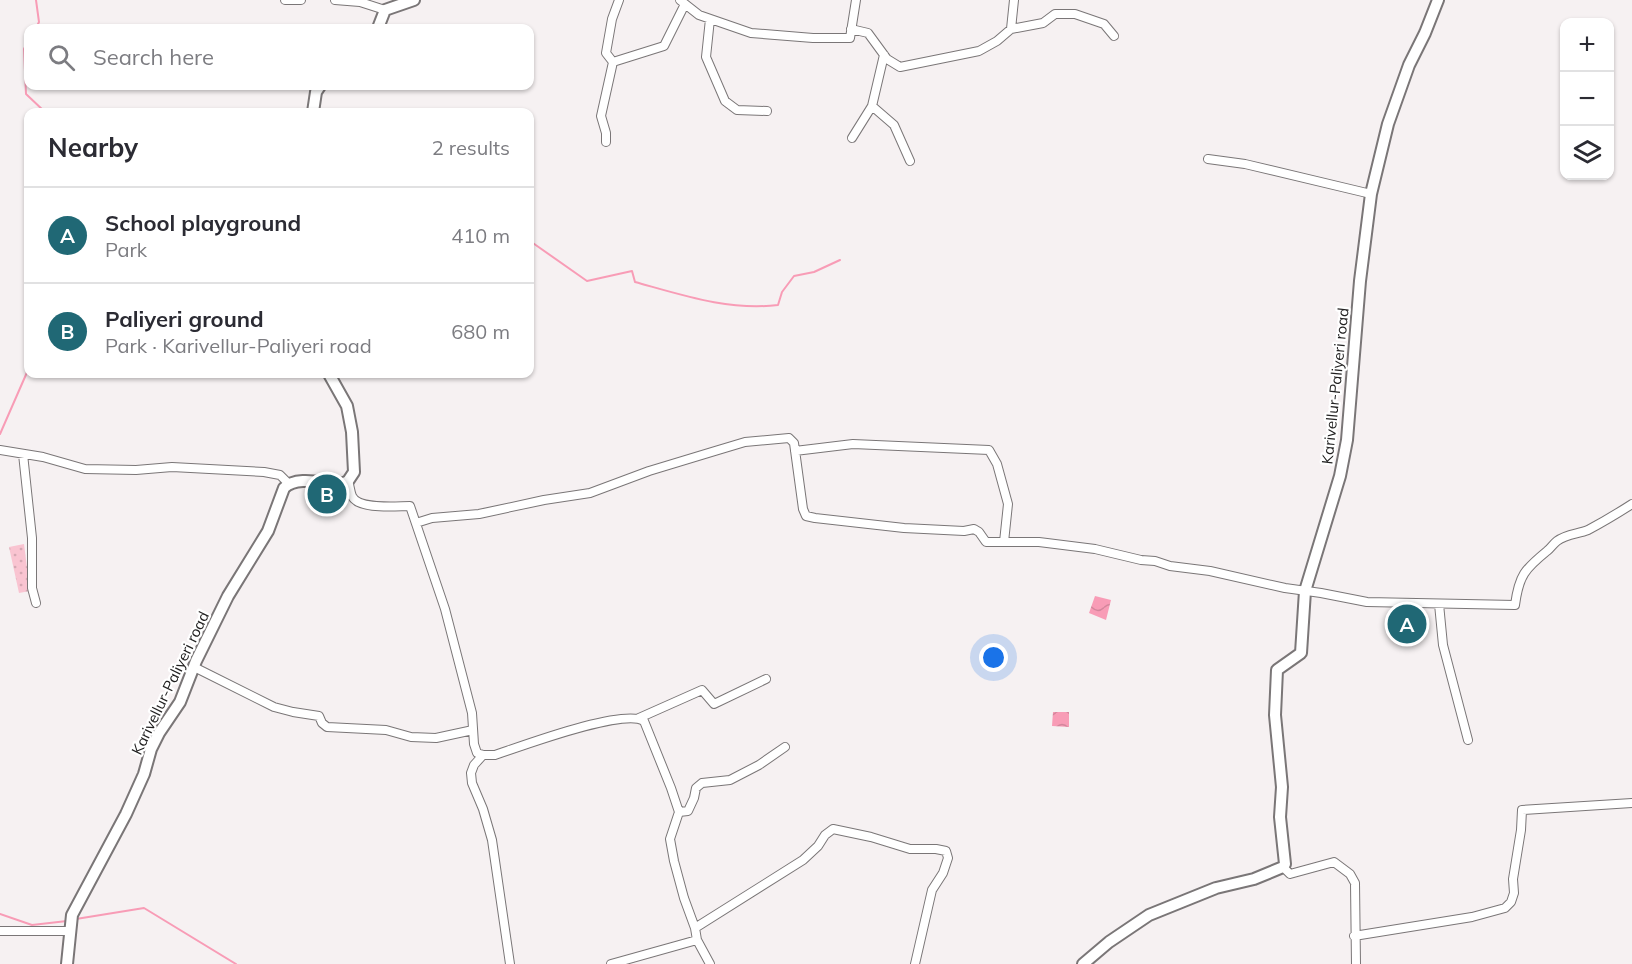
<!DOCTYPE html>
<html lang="en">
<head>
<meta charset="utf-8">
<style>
	body { margin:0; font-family:Mulish,sans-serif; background:#f2f2f3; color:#2b2b33 }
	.controls { position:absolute; right:18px; top:18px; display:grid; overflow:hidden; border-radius:12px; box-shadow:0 2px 4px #0004 }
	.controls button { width:54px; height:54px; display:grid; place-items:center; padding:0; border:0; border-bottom:2px solid #e1e1e2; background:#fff; color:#2b2b33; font:30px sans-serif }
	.you { position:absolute; left:994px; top:658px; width:21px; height:21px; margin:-15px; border:4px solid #fff; border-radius:50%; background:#1a73e8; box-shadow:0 0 0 9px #1a73e833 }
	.badge { display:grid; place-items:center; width:39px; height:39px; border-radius:50%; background:#206875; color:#fff; font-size:20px; font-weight:700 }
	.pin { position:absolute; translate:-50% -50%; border:3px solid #fff; box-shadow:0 2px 6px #0006 }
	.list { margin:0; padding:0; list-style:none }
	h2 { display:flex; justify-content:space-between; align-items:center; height:78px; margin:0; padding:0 24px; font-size:26px }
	h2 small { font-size:20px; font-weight:400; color:#7c7c81 }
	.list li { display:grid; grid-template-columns:39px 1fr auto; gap:18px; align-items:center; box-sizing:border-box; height:96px; padding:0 24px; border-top:2px solid #e1e1e2 }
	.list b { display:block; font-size:22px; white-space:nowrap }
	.list p { margin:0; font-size:20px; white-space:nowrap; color:#7c7c81 }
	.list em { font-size:20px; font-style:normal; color:#7c7c81 }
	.icon { flex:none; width:33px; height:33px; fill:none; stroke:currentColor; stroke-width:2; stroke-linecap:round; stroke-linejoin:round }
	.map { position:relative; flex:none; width:1632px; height:964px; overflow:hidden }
	.search { position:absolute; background:#fff; box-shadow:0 2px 4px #0004; left:24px; top:24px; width:510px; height:66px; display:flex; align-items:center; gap:15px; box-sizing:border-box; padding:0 21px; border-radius:12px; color:#7c7c81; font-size:22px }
	.panel { position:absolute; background:#fff; box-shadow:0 2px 4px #0004; left:24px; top:108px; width:510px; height:270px; border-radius:12px }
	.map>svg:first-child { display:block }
	.park { fill:url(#park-dots) }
	.water { fill:url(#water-waves) }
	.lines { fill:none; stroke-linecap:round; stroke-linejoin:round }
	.stream { stroke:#f89cb6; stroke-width:2 }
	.street-casing { stroke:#7a7677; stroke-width:10 }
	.secondary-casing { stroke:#7a7677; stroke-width:14 }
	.street { stroke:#fff; stroke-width:8 }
	.secondary { stroke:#fff; stroke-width:10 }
	.labels { text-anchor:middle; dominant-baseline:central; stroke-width:4.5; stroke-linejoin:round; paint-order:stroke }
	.street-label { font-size:15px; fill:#222121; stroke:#fff }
</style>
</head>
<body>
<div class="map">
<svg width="1632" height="964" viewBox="0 0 1632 964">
	<defs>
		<pattern id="park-dots" width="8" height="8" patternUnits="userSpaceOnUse" patternTransform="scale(1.5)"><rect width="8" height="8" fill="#f9c4d1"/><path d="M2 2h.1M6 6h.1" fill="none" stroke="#d5a8b3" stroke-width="1.8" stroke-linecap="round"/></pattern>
		<pattern id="water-waves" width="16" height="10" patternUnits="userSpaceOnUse" patternTransform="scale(1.5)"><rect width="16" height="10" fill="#f89cb6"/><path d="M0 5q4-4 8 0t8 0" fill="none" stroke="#d4869c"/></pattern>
	</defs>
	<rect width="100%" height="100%" fill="#f6f1f2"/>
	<path class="park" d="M 338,487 L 339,498 L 316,500 L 315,489 Z
		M 24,544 L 30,591 L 19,593 L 9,547 Z"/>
	<path class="water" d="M 1095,596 L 1111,600 L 1106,620 L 1089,613 Z
		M 1053,712 L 1069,712 L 1069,727 L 1052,726 Z"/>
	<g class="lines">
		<path class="stream" d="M 36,28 L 39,22 L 36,0
			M 28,41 L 24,49 L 26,94 L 45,112
			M 530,241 L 587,281 L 632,271 L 635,282 C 682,295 729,311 778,305 L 782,292 L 794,276 L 814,272 L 840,260
			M 0,434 L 28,370
			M 0,914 L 32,925 L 67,921
			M 76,919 L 144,908 L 236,964"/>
		<g class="street-casing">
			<path id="street" d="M 285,0 L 301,0
				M 335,0 L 360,2 L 385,10
				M 680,0 L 699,15 L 751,33 L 813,38 L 850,38 L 856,0
				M 710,19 L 706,57 L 725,101 L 737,110 L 767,111
				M 851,29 L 868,33 L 887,59 L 900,67 L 979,51 L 997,41 L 1011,29 L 1043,23 L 1055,14 L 1075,14 L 1104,24 L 1114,36
				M 1011,29 L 1014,0
				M 613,62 L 664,46 L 685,4
				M 872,106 L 894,125 L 910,161
				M 852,138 L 872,106 L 884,55
				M 606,142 L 606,133 L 601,116 L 613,62 L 606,53 L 612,19 L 619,0
				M 1208,159 L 1245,164 L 1371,194
				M 0,450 L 43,457 L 85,469 L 136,470 L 172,467 L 264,472 L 280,475 L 288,483
				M 795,451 L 853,444 L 989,450 L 997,464 L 1008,504 L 1004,542
				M 23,454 L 32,538 L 32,588 L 36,603
				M 348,481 C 350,486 350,492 352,496 C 358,510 396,506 410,506 L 445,609 L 472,713 L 474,744 L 477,753 L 483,755 L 495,755 C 522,746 623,708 644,721 L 671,788 L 679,812 L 670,839 L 674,861 L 684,898 L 695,928 L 697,940 L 710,964
				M 416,523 L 432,518 L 479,514 L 544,500 L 590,493 L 649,471 L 715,451 L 745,442 L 789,438 L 794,443 L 803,509 L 806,516 L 815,518 L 904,528 L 964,531 L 974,529 L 979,532 L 986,542 L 1039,542 L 1095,549 L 1141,560 L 1155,561 L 1170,566 L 1210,571 L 1285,588 L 1321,593 L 1367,602 L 1515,605 C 1519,575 1525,569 1547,551 C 1551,548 1553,544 1557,541 C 1566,534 1578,534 1588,530 C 1603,522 1618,513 1632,504
				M 1439,604 L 1443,645 L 1468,740
				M 194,667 L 274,707 L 293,712 L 319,716 L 322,723 L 327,727 L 386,730 L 411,737 L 436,738 L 473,730
				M 639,718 L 702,690 L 714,704 L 766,679
				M 483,755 L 474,765 L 471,773 L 472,783 L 483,809 L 492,840 L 510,964
				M 679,812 L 688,811 L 694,798 L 696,788 L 702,783 L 730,780 L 759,765 L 785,747
				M 1283,867 L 1290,874 L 1334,862 L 1350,874 L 1355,883 L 1356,964
				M 695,928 L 803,860 L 818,846 L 825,835 L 833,829 L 871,837 L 910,849 L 936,849 L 946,851 L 948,858 L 943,873 L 932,890 L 915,964
				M 0,931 L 69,931
				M 1354,936 L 1472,917 L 1505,908 L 1511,902 L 1514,893 L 1513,879 L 1521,830 L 1522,810 L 1632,803
				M 611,964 L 697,940"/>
		</g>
		<g class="secondary-casing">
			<path id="secondary" d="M 378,28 L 385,10 L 414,0
				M 313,112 L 316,92 L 320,86
				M 67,964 L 72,915 L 126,814 L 144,774 L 151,749 L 159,733 L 180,702 L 196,661 L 228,596 L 268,531 L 284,488 C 297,475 325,484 342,484 L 348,481 L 354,472 L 352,432 L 347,406 L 329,374
				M 1083,964 L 1109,942 L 1149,915 L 1216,888 L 1254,879 L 1283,867 L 1285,864 L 1280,817 L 1282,787 L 1275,715 L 1277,670 L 1301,653 L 1305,591 L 1340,476 L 1347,440 L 1360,281 L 1371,194 L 1388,124 L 1409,65 L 1425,33 L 1438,0"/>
		</g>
		<use href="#street" class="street"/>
		<use href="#secondary" class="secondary"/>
	</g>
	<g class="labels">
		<g class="street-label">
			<text transform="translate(1335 386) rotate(-84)">Karivellur-Paliyeri road</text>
			<text transform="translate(170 683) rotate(-64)">Karivellur-Paliyeri road</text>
		</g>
	</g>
</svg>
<div class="controls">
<button>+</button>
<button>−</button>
<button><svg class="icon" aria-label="layers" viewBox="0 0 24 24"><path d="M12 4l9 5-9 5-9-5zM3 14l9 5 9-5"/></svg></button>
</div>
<div class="you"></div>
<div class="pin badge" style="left:1407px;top:624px">A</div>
<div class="pin badge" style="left:327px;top:494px">B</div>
<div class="search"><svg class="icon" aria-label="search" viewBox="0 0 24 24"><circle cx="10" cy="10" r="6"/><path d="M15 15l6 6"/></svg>Search here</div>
<section class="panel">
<h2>Nearby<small>2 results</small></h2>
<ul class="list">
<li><span class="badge">A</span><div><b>School playground</b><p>Park</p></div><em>410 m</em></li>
<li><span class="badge">B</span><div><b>Paliyeri ground</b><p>Park · Karivellur-Paliyeri road</p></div><em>680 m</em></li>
</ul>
</section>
</div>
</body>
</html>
